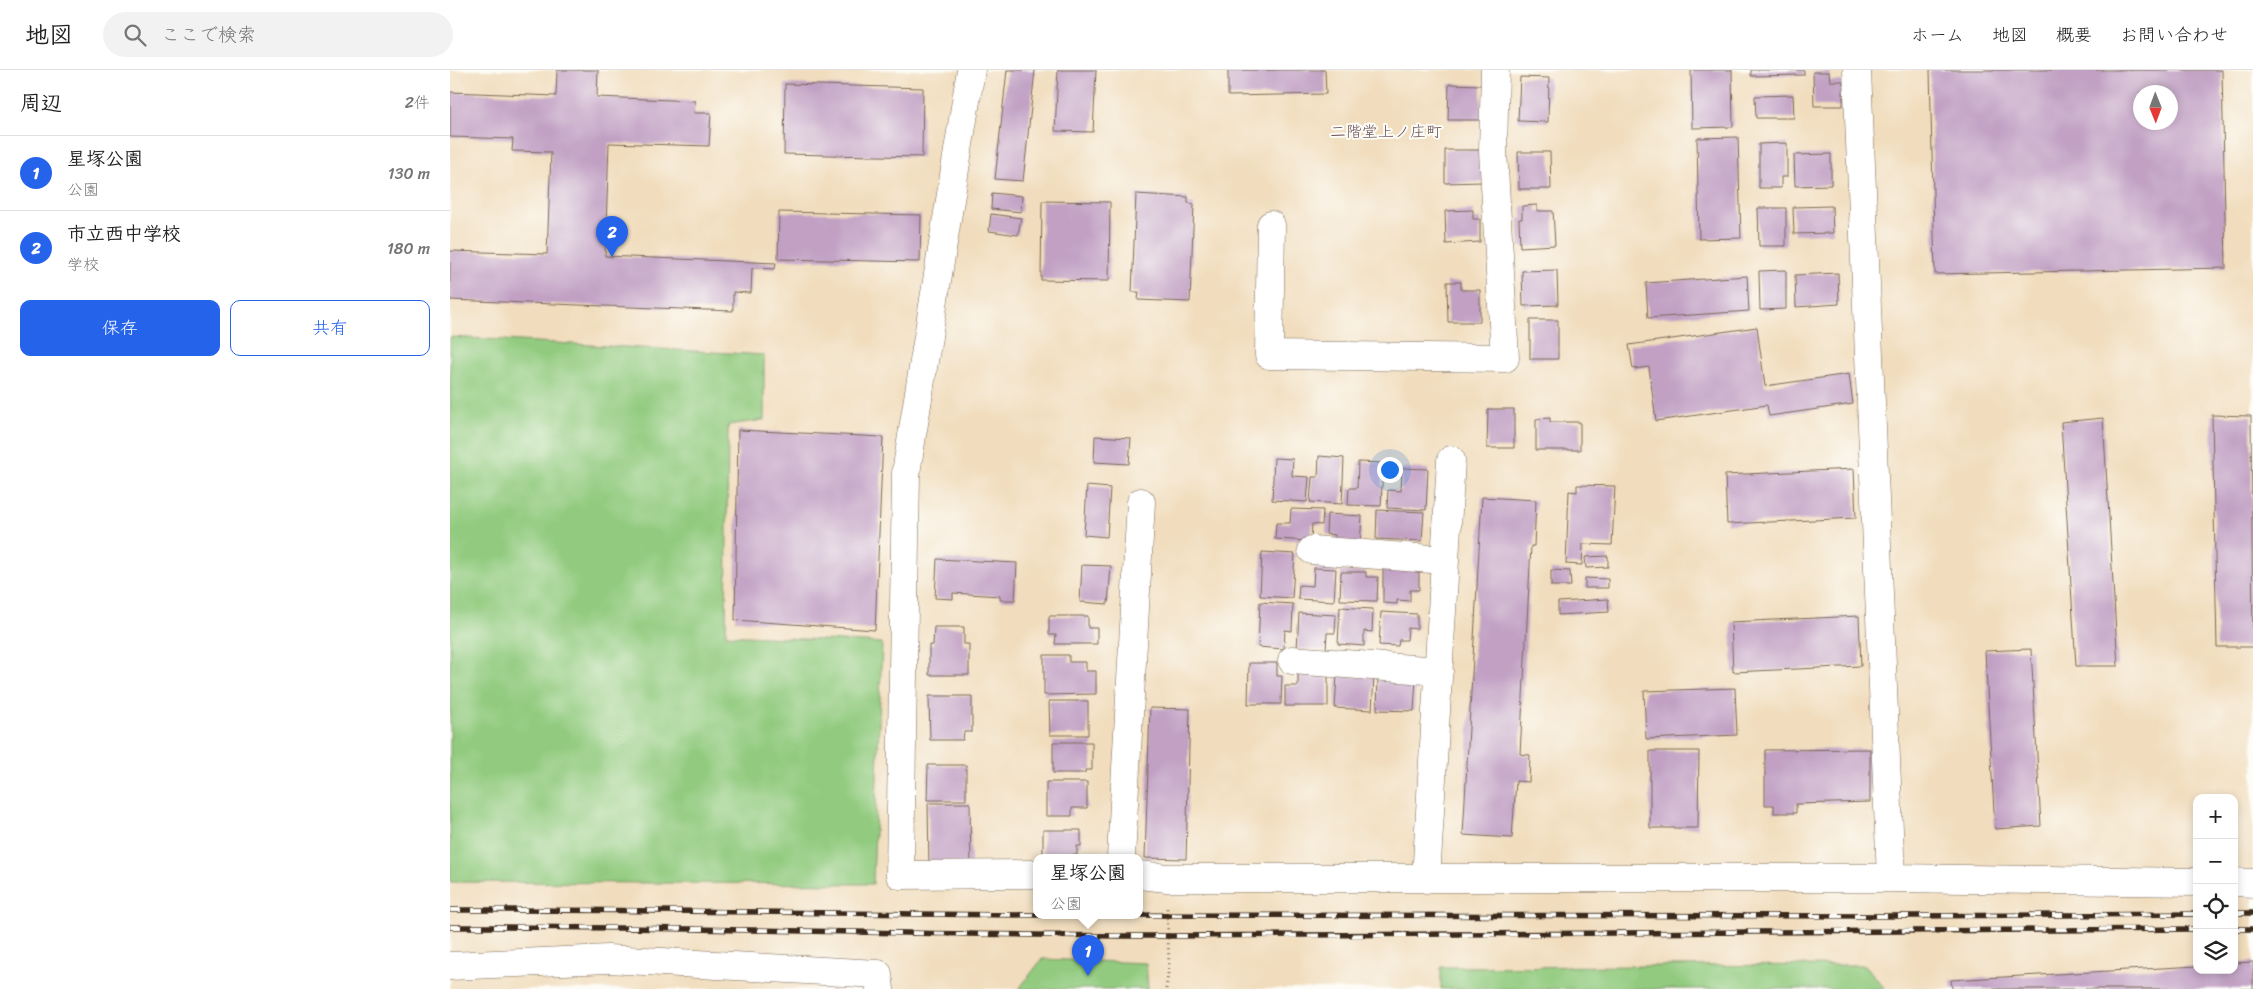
<!DOCTYPE html>
<html lang="ja">
<head>
<meta charset="utf-8">
<style>
	body { margin:0; font-family:Sriracha,"Klee One",sans-serif; background:#f2f2f2; color:#222 }
	.controls { position:absolute; right:15px; bottom:15px; display:grid; overflow:hidden; border-radius:10px; box-shadow:0 2px 8px #0003 }
	.controls button { width:45px; height:45px; display:grid; place-items:center; padding:0; border:0; border-bottom:1px solid #e0e0e0; background:#fff; color:#222; font:25px sans-serif }
	.compass { position:absolute; left:1683px; top:15px; width:45px; height:45px; border-radius:50%; background:#fff; box-shadow:0 2px 8px #0003; rotate:179deg }
	.you { position:absolute; left:939px; top:399px; width:18px; height:18px; margin:-12px; border:4px solid #fff; border-radius:50%; background:#1a73e8; box-shadow:0 0 0 8px #1a73e833 }
	.badge { display:grid; place-items:center; width:32px; height:32px; border-radius:50%; background:#2563eb; color:#fff; font-size:16px; font-weight:700 }
	.pin { position:absolute; translate:-50% -41px; filter:drop-shadow(0 1px 2px #0008) }
	.pin::after { content:''; position:absolute; top:26px; width:18px; height:15px; background:inherit; clip-path:polygon(0 0,100% 0,50% 100%) }
	.popup { position:absolute; left:583px; top:784px; width:110px; height:65px; box-sizing:border-box; display:grid; place-content:center; border-radius:10px; background:#fff; filter:drop-shadow(0 1px 4px #0005); font-size:16px; white-space:nowrap; color:#767676 }
	.popup b { font-size:19px; color:#222 }
	.popup::after { content:''; position:absolute; left:50%; top:100%; margin-left:-10px; border:10px solid transparent; border-top-color:#fff }
	.list { margin:0; padding:0; list-style:none }
	h2 { display:flex; justify-content:space-between; align-items:center; height:65px; margin:0; padding:0 20px; font-size:21px }
	h2 small { font-size:16px; font-weight:400; color:#767676 }
	.list li { display:grid; grid-template-columns:32px 1fr auto; gap:15px; align-items:center; box-sizing:border-box; height:75px; padding:0 20px; border-top:1px solid #e0e0e0 }
	.list b { display:block; font-size:19px; white-space:nowrap }
	.list p { margin:0; font-size:16px; white-space:nowrap; color:#767676 }
	.list em { font-size:16px; font-style:normal; color:#767676 }
	.actions { display:flex; gap:10px; padding:15px 20px }
	.actions a { flex:1; padding:11px 0; border:1px solid #2563eb; border-radius:10px; text-align:center; font-size:18px; color:#2563eb }
	.actions .main { background:#2563eb; color:#fff }
	.icon { flex:none; width:28px; height:28px; fill:none; stroke:currentColor; stroke-width:2; stroke-linecap:round; stroke-linejoin:round }
	.map { position:relative; flex:none; width:1803px; height:919px; overflow:hidden }
	header { display:flex; align-items:center; gap:30px; box-sizing:border-box; height:70px; padding:0 25px; background:#fff; border-bottom:1px solid #e0e0e0 }
	header strong { font-size:24px }
	nav { display:flex; gap:28px; margin-inline-start:auto; font-size:18px }
	.search { width:350px; height:45px; background:#f2f2f2; display:flex; align-items:center; gap:12px; box-sizing:border-box; padding:0 18px; border-radius:28px; color:#767676; font-size:19px }
	main { display:flex }
	aside { flex:1; background:#fff }
	.map>svg:first-child { display:block }
	.green { fill:#92cb7f; stroke:#667a4e }
	.building { fill:#c1a0c4; fill-rule:evenodd }
	.lines { fill:none; stroke-linecap:round; stroke-linejoin:round }
	.minor-casing { stroke:#7b6956; stroke-width:29 }
	.path { stroke:#7b6956; stroke-width:3; stroke-dasharray:1 4; stroke-linecap:butt }
	.minor { stroke:#fff; stroke-width:28 }
	.rail-casing { stroke:#3b2a1e; stroke-width:5.5 }
	.rail { stroke:#fdfcf7; stroke-width:4; stroke-dasharray:11; stroke-linecap:butt }
	.labels { text-anchor:middle; dominant-baseline:central; stroke-width:4; stroke-linejoin:round; paint-order:stroke }
	.neighbourhood-label { font-size:16px; fill:#6a5358; stroke:#fdfcf7 }
</style>
</head>
<body>
<header>
<strong>地図</strong>
<div class="search"><svg class="icon" aria-label="search" viewBox="0 0 24 24"><circle cx="10" cy="10" r="6"/><path d="M15 15l6 6"/></svg>ここで検索</div>
<nav><a>ホーム</a><a>地図</a><a>概要</a><a>お問い合わせ</a></nav>
</header>
<main>
<aside>
<h2>周辺<small>2件</small></h2>
<ul class="list">
<li><span class="badge">1</span><div><b>星塚公園</b><p>公園</p></div><em>130 m</em></li>
<li><span class="badge">2</span><div><b>市立西中学校</b><p>学校</p></div><em>180 m</em></li>
</ul>
<div class="actions"><a class="main">保存</a><a>共有</a></div>
</aside>
<div class="map">
<svg width="1803" height="919" viewBox="0 0 1803 919">
	<rect width="100%" height="100%" fill="#fdfcf7"/>
	<filter id="ink" filterUnits="userSpaceOnUse"><feTurbulence type="fractalNoise" baseFrequency=".02" numOctaves="2"/><feDisplacementMap in="SourceGraphic" scale="10" xChannelSelector="R" yChannelSelector="G"/><feConvolveMatrix kernelMatrix="1 2 1 2 8 2 1 2 1" color-interpolation-filters="sRGB"/></filter>
	<filter id="wash" filterUnits="userSpaceOnUse"><feTurbulence type="fractalNoise" baseFrequency=".0096" numOctaves="4" result="noise"/><feDisplacementMap in="SourceGraphic" scale="20" xChannelSelector="R" yChannelSelector="G"/><feGaussianBlur stdDeviation="1.12" result="paint"/><feColorMatrix in="noise" values="0 0 0 0 0 0 0 0 0 0 0 0 0 0 0 0 0 1.4 0 .05"/><feComposite in="paint" operator="in"/></filter>
	<g filter="url(#wash)">
		<rect width="100%" height="100%" fill="#f1ddbd"/>
		<path class="green" d="M 0,267 L 314,285 L 314,350 L 278,355 L 276,565 L 432,573 L 423,814 L 0,812 Z
			M 592,889 L 696,893 L 698,919 L 569,919 Z
			M 1415,895 L 1435,919 L 991,919 L 991,897 Z"/>
		<g id="blocks">
			<path class="building" d="M 107,0 L 148,0 L 147,27 L 245,31 L 244,43 L 261,43 L 259,76 L 159,73 L 155,186 L 326,193 L 325,199 L 302,198 L 301,223 L 283,222 L 283,241 L 0,230 L 0,181 L 97,184 L 101,82 L 62,81 L 63,69 L 0,67 L 0,22 L 106,26 Z
				M 557,0 L 585,0 L 573,111 L 545,109 Z
				M 608,0 L 646,0 L 643,62 L 605,61 Z
				M 778,0 L 875,0 L 876,24 L 778,26 Z
				M 1241,0 L 1282,0 L 1283,57 L 1242,58 Z
				M 1301,0 L 1354,0 L 1354,5 L 1301,6 Z
				M 1480,0 L 1772,0 L 1776,198 L 1485,204 ZM 1690,22 L 1720,22 L 1720,52 L 1690,52 Z
				M 1363,2 L 1379,2 L 1380,11 L 1393,11 L 1393,36 L 1364,36 Z
				M 1070,7 L 1099,8 L 1098,52 L 1068,51 Z
				M 335,14 L 473,18 L 472,87 L 334,84 Z
				M 999,14 L 1031,15 L 1031,50 L 998,50 Z
				M 1343,25 L 1344,48 L 1306,48 L 1305,26 Z
				M 1288,67 L 1291,168 L 1249,169 L 1247,68 Z
				M 1337,73 L 1337,107 L 1331,107 L 1331,118 L 1309,118 L 1309,74 Z
				M 995,80 L 1032,80 L 1033,112 L 995,113 Z
				M 1068,82 L 1100,82 L 1101,119 L 1069,119 Z
				M 1381,84 L 1381,115 L 1345,116 L 1344,85 Z
				M 542,123 L 572,126 L 571,142 L 541,139 Z
				M 686,124 L 738,127 L 738,133 L 744,134 L 740,232 L 688,230 L 689,222 L 682,222 Z
				M 592,131 L 660,132 L 659,211 L 591,210 Z
				M 1087,135 L 1087,141 L 1103,141 L 1105,175 L 1070,177 L 1069,149 L 1072,149 L 1072,136 Z
				M 1382,136 L 1383,163 L 1344,164 L 1343,137 Z
				M 1308,138 L 1336,138 L 1336,176 L 1309,176 Z
				M 1023,140 L 1023,149 L 1030,149 L 1030,172 L 996,174 L 995,141 Z
				M 329,142 L 471,145 L 470,192 L 328,189 Z
				M 541,144 L 571,148 L 568,165 L 539,161 Z
				M 1107,200 L 1108,235 L 1073,236 L 1072,201 Z
				M 1336,200 L 1336,239 L 1310,240 L 1309,201 Z
				M 1388,203 L 1389,234 L 1346,237 L 1345,205 Z
				M 1297,206 L 1299,241 L 1198,248 L 1196,213 Z
				M 997,212 L 1011,212 L 1011,220 L 1030,220 L 1030,252 L 998,252 Z
				M 1080,250 L 1108,250 L 1108,289 L 1080,289 Z
				M 1307,257 L 1315,316 L 1399,304 L 1403,334 L 1319,346 L 1317,335 L 1206,351 L 1199,297 L 1183,299 L 1179,275 Z
				M 1038,339 L 1064,339 L 1064,378 L 1037,378 Z
				M 1762,345 L 1801,346 L 1803,577 L 1767,577 Z
				M 1100,348 L 1100,352 L 1130,352 L 1130,380 L 1086,380 L 1086,349 Z
				M 1653,348 L 1668,596 L 1626,596 L 1611,352 Z
				M 288,360 L 433,367 L 425,560 L 285,550 Z
				M 645,366 L 681,368 L 679,394 L 644,392 Z
				M 869,386 L 894,388 L 892,434 L 860,432 L 862,407 L 868,407 Z
				M 824,388 L 843,389 L 842,406 L 859,407 L 857,432 L 822,430 Z
				M 908,392 L 933,393 L 931,436 L 898,435 L 899,418 L 907,418 Z
				M 952,398 L 978,399 L 976,440 L 937,438 L 938,420 L 951,421 Z
				M 1404,399 L 1406,448 L 1277,454 L 1275,405 Z
				M 1127,415 L 1165,416 L 1162,475 L 1133,474 L 1132,495 L 1116,494 L 1119,421 L 1127,422 Z
				M 637,416 L 660,418 L 657,467 L 634,465 Z
				M 1032,427 L 1086,430 L 1084,476 L 1081,476 L 1070,684 L 1080,685 L 1079,712 L 1066,711 L 1062,768 L 1013,765 Z
				M 841,439 L 873,440 L 872,455 L 862,454 L 861,471 L 825,469 L 826,453 L 840,453 Z
				M 927,440 L 974,442 L 972,471 L 926,469 Z
				M 877,444 L 912,446 L 910,475 L 885,474 L 885,465 L 876,464 Z
				M 812,482 L 845,484 L 842,528 L 810,526 Z
				M 1158,486 L 1158,497 L 1136,498 L 1135,487 Z
				M 487,489 L 567,493 L 565,530 L 550,530 L 550,526 L 503,523 L 503,529 L 485,528 Z
				M 632,495 L 661,496 L 658,534 L 630,532 Z
				M 933,496 L 969,497 L 969,520 L 960,520 L 960,531 L 947,530 L 947,534 L 933,533 Z
				M 864,498 L 886,499 L 884,531 L 848,529 L 849,515 L 863,516 Z
				M 1101,500 L 1120,501 L 1121,516 L 1101,516 Z
				M 891,502 L 916,502 L 916,507 L 928,507 L 927,531 L 890,530 Z
				M 1135,508 L 1158,509 L 1158,518 L 1135,518 Z
				M 1158,529 L 1159,542 L 1108,545 L 1108,532 Z
				M 810,532 L 843,534 L 842,561 L 835,560 L 834,579 L 808,577 Z
				M 890,537 L 923,539 L 922,562 L 914,561 L 914,576 L 888,574 Z
				M 931,542 L 967,544 L 967,559 L 958,558 L 957,570 L 949,570 L 948,576 L 929,575 Z
				M 849,543 L 886,545 L 885,563 L 877,563 L 876,580 L 847,579 Z
				M 599,546 L 638,546 L 638,558 L 647,558 L 647,574 L 605,574 L 606,565 L 599,565 Z
				M 1409,546 L 1411,596 L 1283,602 L 1281,552 Z
				M 484,557 L 514,557 L 514,574 L 519,574 L 519,605 L 479,605 L 479,575 L 483,575 Z
				M 1581,579 L 1591,756 L 1545,759 L 1535,581 Z
				M 594,585 L 619,585 L 619,592 L 636,592 L 636,601 L 646,601 L 646,624 L 594,625 Z
				M 799,593 L 827,593 L 827,606 L 832,606 L 831,634 L 798,634 Z
				M 848,597 L 878,605 L 878,636 L 835,636 L 835,616 L 848,616 Z
				M 887,605 L 924,607 L 922,640 L 885,638 Z
				M 928,606 L 966,608 L 964,641 L 927,640 Z
				M 1285,618 L 1287,665 L 1196,669 L 1194,621 Z
				M 479,626 L 522,626 L 522,662 L 514,662 L 513,670 L 480,670 Z
				M 599,631 L 638,631 L 638,665 L 600,665 Z
				M 700,638 L 740,639 L 736,789 L 695,788 Z
				M 603,672 L 642,672 L 642,700 L 635,700 L 635,703 L 603,703 Z
				M 1420,679 L 1420,732 L 1346,734 L 1346,743 L 1324,743 L 1324,735 L 1315,735 L 1315,680 Z
				M 1200,681 L 1249,681 L 1248,758 L 1200,758 Z
				M 478,695 L 516,695 L 516,730 L 477,730 Z
				M 596,712 L 637,712 L 637,738 L 622,738 L 622,746 L 596,746 Z
				M 478,733 L 520,733 L 521,798 L 479,797 Z
				M 593,760 L 631,760 L 631,776 L 627,776 L 627,785 L 593,786 Z
				M 1803,892 L 1803,919 L 1502,919 L 1501,910 L 1747,896 L 1747,900 L 1784,900 L 1784,893 Z"/>
		</g>
	</g>
	<g filter="url(#ink)">
		<use href="#blocks" fill-opacity="0" stroke="#7b6956" stroke-width="1"/>
		<g class="lines">
			<g class="minor-casing">
				<path id="minor" d="M 521,0 L 456,403 L 450,805 L 587,804
					M 1407,0 L 1441,808
					M 821,155 L 819,285 L 1055,288 L 1043,81 L 1045,0
					M 862,480 L 995,490
					M 842,590 L 989,601
					M 671,787 L 691,432
					M 689,805 L 717,808 L 1441,808 L 1747,812
					M 976,809 L 1001,390
					M 1784,812 L 1803,813
					M 0,896 L 158,889 L 428,904 L 430,919"/>
			</g>
			<path class="path" d="M 716,919 L 719,896 L 717,837"/>
			<use href="#minor" class="minor"/>
			<g class="rail-casing">
				<path id="rail" d="M 0,840 C 196,839 391,844 587,845
					M 1784,843 L 1803,843
					M 590,845 L 1462,846 L 1747,844
					M 0,857 C 240,856 480,866 720,866 C 1062,866 1404,859 1747,859
					M 1784,859 L 1803,859"/>
			</g>
			<use href="#rail" class="rail"/>
		</g>
	</g>
	<g class="labels">
		<g class="neighbourhood-label">
			<text x="936" y="61">二階堂上ノ庄町</text>
		</g>
	</g>
</svg>
<div class="controls">
<button>+</button>
<button>−</button>
<button><svg class="icon" aria-label="locate" viewBox="0 0 24 24"><circle cx="12" cy="12" r="6"/><path d="M12 2v4M12 18v4M2 12h4M18 12h4"/></svg></button>
<button><svg class="icon" aria-label="layers" viewBox="0 0 24 24"><path d="M12 4l9 5-9 5-9-5zM3 14l9 5 9-5"/></svg></button>
</div>
<svg class="compass" viewBox="-18 -18 36 36"><path d="M0-13l5 13h-10z" fill="#e53935"/><path d="M0 13l5-13h-10z" fill="#767676"/></svg>
<div class="you"></div>
<div class="pin badge" style="left:638px;top:906px">1</div>
<div class="popup"><b>星塚公園</b>公園</div>
<div class="pin badge" style="left:162px;top:187px">2</div>
</div>
</main>
</body>
</html>
